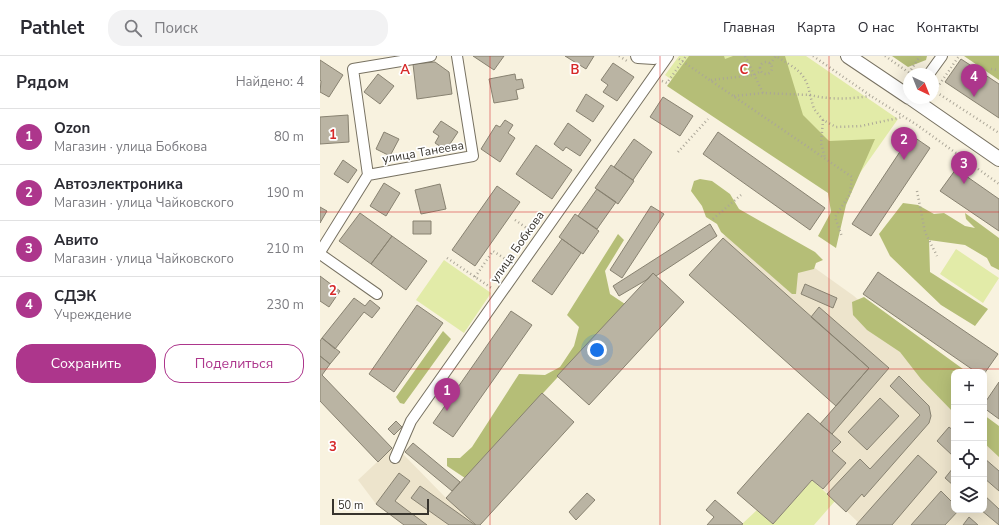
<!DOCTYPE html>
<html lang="ru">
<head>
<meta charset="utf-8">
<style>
	body { margin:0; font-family:"Nunito Sans",sans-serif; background:#f2f2f3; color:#2b2b33 }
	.controls { position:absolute; right:12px; bottom:12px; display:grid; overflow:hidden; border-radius:8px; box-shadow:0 4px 16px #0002 }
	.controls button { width:36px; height:36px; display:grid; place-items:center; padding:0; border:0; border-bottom:1px solid #e1e1e2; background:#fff; color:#2b2b33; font:20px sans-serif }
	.compass { position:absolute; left:583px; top:12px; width:36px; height:36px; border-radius:50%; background:#fff; box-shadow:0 4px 16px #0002; rotate:137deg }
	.scale { position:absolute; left:12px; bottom:10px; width:97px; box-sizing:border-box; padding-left:4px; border:2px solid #37342d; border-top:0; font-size:11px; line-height:14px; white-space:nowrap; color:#37342d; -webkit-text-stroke:3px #fff; paint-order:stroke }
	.you { position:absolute; left:277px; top:294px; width:14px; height:14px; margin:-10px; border:3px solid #fff; border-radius:50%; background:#1a73e8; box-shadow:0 0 0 6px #1a73e833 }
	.badge { display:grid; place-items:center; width:26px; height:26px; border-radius:50%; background:#ad368c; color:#fff; font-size:13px; font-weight:700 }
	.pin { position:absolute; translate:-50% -33px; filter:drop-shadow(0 1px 2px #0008) }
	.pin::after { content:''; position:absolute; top:21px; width:14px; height:12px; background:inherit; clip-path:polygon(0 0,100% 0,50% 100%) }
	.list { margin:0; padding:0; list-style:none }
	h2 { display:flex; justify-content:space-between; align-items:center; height:52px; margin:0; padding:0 16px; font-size:17px }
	h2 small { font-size:13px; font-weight:400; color:#7c7c81 }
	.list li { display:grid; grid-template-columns:26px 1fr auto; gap:12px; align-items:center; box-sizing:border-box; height:56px; padding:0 16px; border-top:1px solid #e1e1e2 }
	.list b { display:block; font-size:15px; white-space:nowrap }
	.list p { margin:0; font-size:13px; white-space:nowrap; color:#7c7c81 }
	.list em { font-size:13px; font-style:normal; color:#7c7c81 }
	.actions { display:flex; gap:8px; padding:12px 16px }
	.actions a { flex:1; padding:9px 0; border:1px solid #ad368c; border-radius:16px; text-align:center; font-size:14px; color:#ad368c }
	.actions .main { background:#ad368c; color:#fff }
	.icon { flex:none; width:22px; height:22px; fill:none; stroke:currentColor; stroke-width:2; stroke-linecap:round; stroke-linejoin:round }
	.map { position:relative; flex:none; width:679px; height:469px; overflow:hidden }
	header { display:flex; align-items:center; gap:24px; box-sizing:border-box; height:56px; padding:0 20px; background:#fff; border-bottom:1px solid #e1e1e2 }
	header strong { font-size:19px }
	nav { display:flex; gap:22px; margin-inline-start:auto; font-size:14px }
	.search { width:280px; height:36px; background:#f2f2f3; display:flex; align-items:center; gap:10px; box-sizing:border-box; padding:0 14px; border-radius:16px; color:#7c7c81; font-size:15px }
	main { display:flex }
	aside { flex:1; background:#fff }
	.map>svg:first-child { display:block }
	.built { fill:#ede4cc }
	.green { fill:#e2eba8 }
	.forest { fill:#b5be77 }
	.building { fill:#bab4a3; stroke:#888271 }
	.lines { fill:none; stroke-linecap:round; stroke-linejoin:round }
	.minor-casing { stroke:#777161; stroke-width:12 }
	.secondary-casing { stroke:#777161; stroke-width:16 }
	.path { stroke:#aba698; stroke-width:2.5; stroke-dasharray:1 3; stroke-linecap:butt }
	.minor { stroke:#fff; stroke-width:10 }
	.secondary { stroke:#fff; stroke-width:14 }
	.grid { fill:none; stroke:#d62828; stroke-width:1; stroke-opacity:0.55 }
	.labels { text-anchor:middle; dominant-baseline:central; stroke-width:3.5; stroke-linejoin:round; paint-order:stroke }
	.street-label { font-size:12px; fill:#37342d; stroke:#fff }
	.grid-label { font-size:13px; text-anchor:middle; font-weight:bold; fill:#d62828; stroke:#fff; stroke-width:3.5; stroke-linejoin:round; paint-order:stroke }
</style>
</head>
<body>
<header>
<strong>Pathlet</strong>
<div class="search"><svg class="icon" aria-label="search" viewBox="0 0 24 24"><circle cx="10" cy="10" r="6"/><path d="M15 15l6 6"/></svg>Поиск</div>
<nav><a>Главная</a><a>Карта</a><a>О нас</a><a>Контакты</a></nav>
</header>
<main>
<aside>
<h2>Рядом<small>Найдено: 4</small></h2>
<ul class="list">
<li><span class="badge">1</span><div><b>Ozon</b><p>Магазин · улица Бобкова</p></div><em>80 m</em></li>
<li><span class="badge">2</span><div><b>Автоэлектроника</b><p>Магазин · улица Чайковского</p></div><em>190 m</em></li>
<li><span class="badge">3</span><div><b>Авито</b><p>Магазин · улица Чайковского</p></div><em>210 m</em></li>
<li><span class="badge">4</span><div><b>СДЭК</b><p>Учреждение</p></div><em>230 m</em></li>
</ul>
<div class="actions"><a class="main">Сохранить</a><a>Поделиться</a></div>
</aside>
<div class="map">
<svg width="679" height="469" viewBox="0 0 679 469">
	<rect width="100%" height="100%" fill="#f8f2df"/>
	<path class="built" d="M 422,160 L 534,240 L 634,331 L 634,454 L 664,454 L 664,385 L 679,398 L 679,469 L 536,469 L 538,466 L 503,433 L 526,407 L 512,395 L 520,385 L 500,368 L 549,312 L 403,182 Z
		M 72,392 L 82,397 L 126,442 L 156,469 L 84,469 L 56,448 L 38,424 Z"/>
	<path class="green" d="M 359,0 L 486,0 L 578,63 L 523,141 L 345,19 Z
		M 636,193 L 679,222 L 663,247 L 620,218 Z
		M 124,204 L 171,237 L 144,277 L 96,244 Z
		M 492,424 L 515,445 L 494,469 L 421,469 L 437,454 L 453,468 Z"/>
	<path class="forest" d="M 369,0 L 404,0 L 405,3 L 413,0 L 465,0 L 483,59 L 509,85 L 555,83 L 526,149 L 516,192 L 498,180 L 511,156 L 508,137 L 347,30 Z
		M 572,0 L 607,0 L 606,4 L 588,11 Z
		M 644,0 L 679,0 L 679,24 Z
		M 380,123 L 392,125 L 410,138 L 419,153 L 495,196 L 503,204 L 496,207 L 494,213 L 478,217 L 476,238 L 472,238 L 401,176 L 397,168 L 386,161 L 382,150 L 371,135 L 374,125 Z
		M 583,147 L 598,149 L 614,158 L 624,157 L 645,170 L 655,172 L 646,163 L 645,157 L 679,182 L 679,214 L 671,210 L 667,202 L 645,189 L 609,184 L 610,216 L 668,253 L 655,270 L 621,249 L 570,200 L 559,178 Z
		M 298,178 L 304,184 L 285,215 L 290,238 L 305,248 L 145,422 L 127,410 L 127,402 L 140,402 L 152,391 L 199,318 L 225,319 L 240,311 L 254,290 L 259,271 L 247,259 Z
		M 544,241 L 647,316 L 634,316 L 634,357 L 601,323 L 580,296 L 547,274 L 533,259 L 532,246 Z
		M 123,275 L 131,283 L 84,348 L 80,347 L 76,341 Z
		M 664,359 L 679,370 L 679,401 L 664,387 Z"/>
	<path class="building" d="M 153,0 L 184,0 L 174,14 Z
		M 245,0 L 274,0 L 266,13 Z
		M 641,3 L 679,28 L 679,62 L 625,26 Z
		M 0,4 L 23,19 L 9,41 L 0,36 L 1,25 L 0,24 Z
		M 115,6 L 129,16 L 132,38 L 97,43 L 93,8 Z
		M 293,7 L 314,21 L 297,45 L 283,36 L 288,29 L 281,24 Z
		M 58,18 L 74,30 L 60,48 L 44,36 Z
		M 195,18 L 196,24 L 202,23 L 204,32 L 196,34 L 198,43 L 174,47 L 169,23 Z
		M 266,38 L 284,50 L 273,66 L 256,55 Z
		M 343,41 L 373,60 L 360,80 L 330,61 Z
		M 28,59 L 29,86 L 0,88 L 0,61 Z
		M 185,64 L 193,69 L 188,77 L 195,82 L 180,106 L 161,93 L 176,69 L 180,71 Z
		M 121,65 L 138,76 L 126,94 L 115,87 L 119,80 L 113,76 Z
		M 248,67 L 271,84 L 260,100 L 246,91 L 243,95 L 234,88 Z
		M 64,76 L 79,83 L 70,100 L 56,93 Z
		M 398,76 L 505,152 L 490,174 L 383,98 Z
		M 591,79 L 610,92 L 551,180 L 532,168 Z
		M 314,83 L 332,96 L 313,124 L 294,111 Z
		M 216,89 L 252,114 L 232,143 L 196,118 Z
		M 23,104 L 37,114 L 28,127 L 14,118 Z
		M 291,109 L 314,125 L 298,148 L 275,132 Z
		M 636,113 L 679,143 L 679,175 L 620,135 Z
		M 64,127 L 80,137 L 66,160 L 50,150 Z
		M 120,128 L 126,153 L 101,158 L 95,134 Z
		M 177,130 L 200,146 L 155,210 L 132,194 Z
		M 277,133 L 296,146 L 277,173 L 258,160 Z
		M 331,150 L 344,158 L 302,222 L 290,214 Z
		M 0,151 L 7,155 L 0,167 Z
		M 40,157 L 72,180 L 51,208 L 19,185 Z
		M 255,158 L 279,175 L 263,198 L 239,181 Z
		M 93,165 L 111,165 L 111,178 L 93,178 Z
		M 390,168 L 397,180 L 336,220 L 333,217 L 328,223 L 299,240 L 293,230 Z
		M 72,180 L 107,205 L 86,234 L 51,208 Z
		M 403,182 L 549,312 L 516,350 L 369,219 Z
		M 242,183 L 261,197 L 232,239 L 212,225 Z
		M 558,216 L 678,298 L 664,318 L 664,316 L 656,316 L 543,238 Z
		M 333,217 L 364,246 L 269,349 L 237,320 Z
		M 0,220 L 20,235 L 9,251 L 0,245 Z
		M 485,228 L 517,242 L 513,252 L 481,238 Z
		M 34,242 L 45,250 L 50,244 L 60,252 L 52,262 L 44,256 L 15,293 L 2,282 Z
		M 97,249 L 123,267 L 74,336 L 49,318 Z
		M 499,251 L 569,312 L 512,378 L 500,368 L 549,312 L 491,261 Z
		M 191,255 L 212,269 L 133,381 L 113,367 Z
		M 2,282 L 20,296 L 10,308 L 0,300 L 0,285 Z
		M 0,300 L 10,308 L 2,319 L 72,392 L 58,406 L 0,345 Z
		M 579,320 L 609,350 L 611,360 L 609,367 L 544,441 L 542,438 L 526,456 L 507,438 L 540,403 L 550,413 L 600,359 L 570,330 Z
		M 679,326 L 679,363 L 664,352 L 664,348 Z
		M 222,337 L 254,366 L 160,469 L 156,469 L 126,442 Z
		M 560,342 L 579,360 L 547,394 L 528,376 Z
		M 488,357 L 521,386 L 512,395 L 526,407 L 503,433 L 492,424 L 453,468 L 417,437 Z
		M 76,365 L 82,371 L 74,379 L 68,373 Z
		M 629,371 L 634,375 L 633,400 L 617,385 Z
		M 93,387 L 140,426 L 132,435 L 85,396 Z
		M 598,399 L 617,416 L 572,469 L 536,469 Z
		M 664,402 L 679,415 L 679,435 L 664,422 Z
		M 633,412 L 634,413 L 634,430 L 625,422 Z
		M 79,417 L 90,425 L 75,445 L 107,469 L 84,469 L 56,448 Z
		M 100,430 L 155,469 L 129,469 L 91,442 Z
		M 621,435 L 634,448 L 634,454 L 639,454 L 625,469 L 591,469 Z
		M 267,437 L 275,444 L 256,464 L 249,456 Z
		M 664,439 L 679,453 L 679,469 L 661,454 L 664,454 Z
		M 395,444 L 423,468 L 421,469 L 387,469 L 394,461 L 386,454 Z
		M 649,461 L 658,469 L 643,469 Z"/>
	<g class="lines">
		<g class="minor-casing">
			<path id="minor" d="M 609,18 L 622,0
				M 48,119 L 33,13 L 111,0
				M 0,196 L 48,119 L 153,100 L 137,0
				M 0,198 L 57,238
				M 75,402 L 91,365 L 348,0"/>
		</g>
		<g class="secondary-casing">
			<path id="secondary" d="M 318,0 L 334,1 L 339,0
				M 528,0 L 589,41
				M 591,42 L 679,103"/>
		</g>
		<path class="path" d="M 299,0 L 307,5
			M 425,0 L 443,37
			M 493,0 L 551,40 L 597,69 L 679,128
			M 565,0 L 591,18
			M 359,3 L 532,121 L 530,138 L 515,161 L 522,181
			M440 12a6 6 0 1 1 12 0a6 6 0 1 1-12 0Z
			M 450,8 L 456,0 C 474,12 486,15 490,39 C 510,44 530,43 550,40
			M 671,13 L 679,14
			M 589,17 L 600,0
			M 391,24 L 434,19 L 441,15
			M 342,25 L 347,27 L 366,0
			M 613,34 L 679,77
			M 615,35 L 639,0
			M 414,40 L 443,37 L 490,39 L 494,53 L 503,64 L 516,71 L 541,70 L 583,61
			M 503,64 L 501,87 L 505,102
			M 358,96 L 388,63
			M 597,135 L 605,176 L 617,200
			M 393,163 L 421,139
			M 195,164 L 211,175
			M 127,202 L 173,233
			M 155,221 L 173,195 L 190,206"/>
		<use href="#minor" class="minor"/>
		<use href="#secondary" class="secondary"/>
	</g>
	<path class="grid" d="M 170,0 L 170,469M 340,0 L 340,469M 509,0 L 509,469M 0,156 L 679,156M 0,313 L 679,313"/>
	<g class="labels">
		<g class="street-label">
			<text transform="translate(103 96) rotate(-10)">улица Танеева</text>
			<text transform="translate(197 191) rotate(-55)">улица Бобкова</text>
		</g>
	</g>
	<g class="grid-label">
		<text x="85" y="18">A</text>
		<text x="255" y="18">B</text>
		<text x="424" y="18">C</text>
		<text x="13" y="83">1</text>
		<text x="13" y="239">2</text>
		<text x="13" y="395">3</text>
	</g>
</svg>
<div class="controls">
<button>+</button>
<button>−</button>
<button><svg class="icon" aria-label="locate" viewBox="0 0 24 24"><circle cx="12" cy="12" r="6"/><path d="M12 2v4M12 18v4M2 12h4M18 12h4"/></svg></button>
<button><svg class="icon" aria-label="layers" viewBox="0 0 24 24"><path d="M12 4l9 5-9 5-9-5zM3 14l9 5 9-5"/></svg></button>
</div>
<svg class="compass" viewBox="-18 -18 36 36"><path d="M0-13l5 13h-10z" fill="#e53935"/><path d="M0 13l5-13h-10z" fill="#7c7c81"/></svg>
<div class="scale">50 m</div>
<div class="you"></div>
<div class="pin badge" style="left:127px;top:355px">1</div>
<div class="pin badge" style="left:584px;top:104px">2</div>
<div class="pin badge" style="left:644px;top:128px">3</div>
<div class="pin badge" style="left:654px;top:41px">4</div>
</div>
</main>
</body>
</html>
